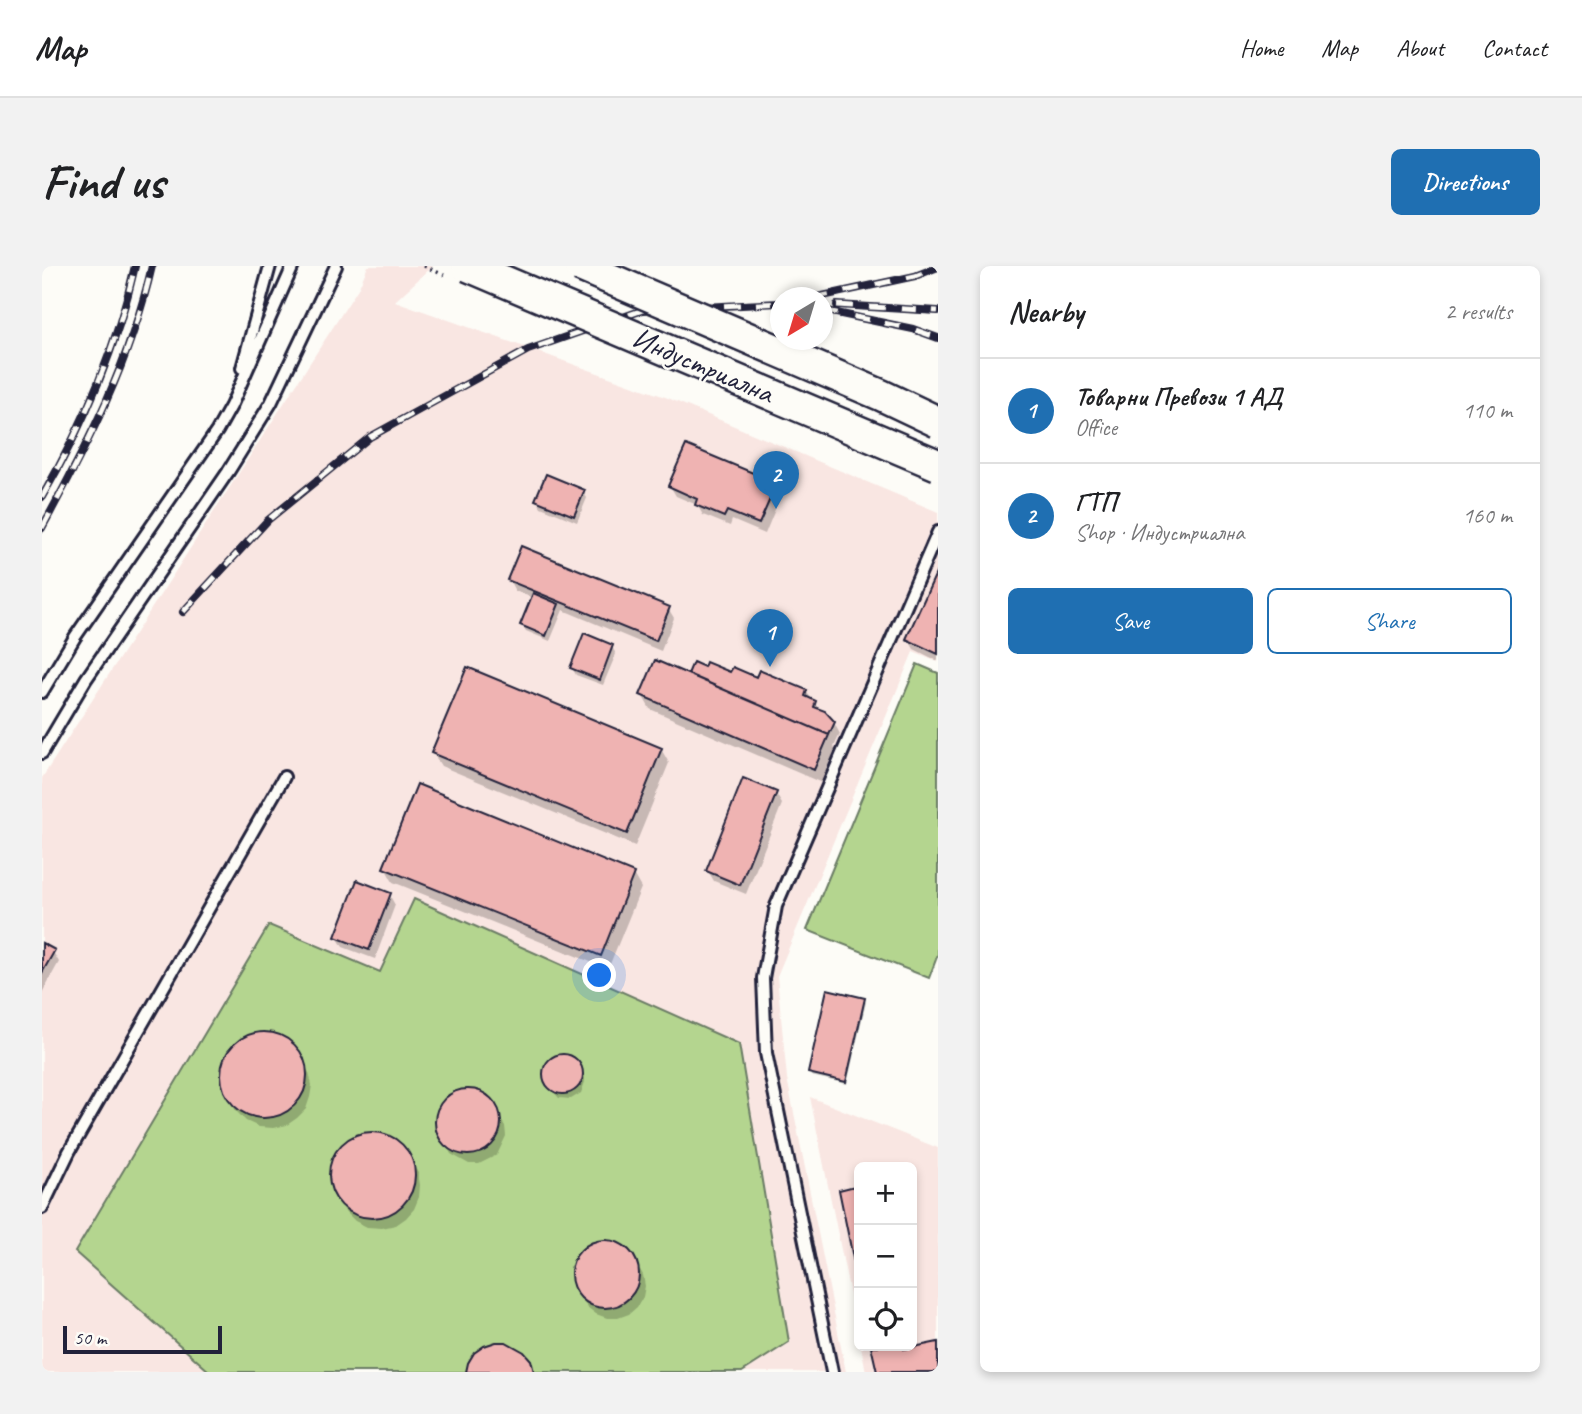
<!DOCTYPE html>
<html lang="en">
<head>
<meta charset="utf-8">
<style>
	body { margin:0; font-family:Caveat,sans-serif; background:#f2f2f2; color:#202124 }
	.controls { position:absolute; right:21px; bottom:21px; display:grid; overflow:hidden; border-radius:10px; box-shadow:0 4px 10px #0003 }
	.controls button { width:63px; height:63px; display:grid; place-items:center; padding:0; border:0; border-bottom:2px solid #e0e0e0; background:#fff; color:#202124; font:35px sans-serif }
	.compass { position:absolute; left:728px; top:21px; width:63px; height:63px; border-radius:50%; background:#fff; box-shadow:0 4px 10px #0003; rotate:218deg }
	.scale { position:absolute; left:21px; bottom:18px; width:159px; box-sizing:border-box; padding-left:7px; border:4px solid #22223b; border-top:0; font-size:19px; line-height:24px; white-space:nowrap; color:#22223b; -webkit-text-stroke:5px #fdfcf7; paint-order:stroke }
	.you { position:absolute; left:558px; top:710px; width:24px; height:24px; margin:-18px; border:5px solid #fff; border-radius:50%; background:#1a73e8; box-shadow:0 0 0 10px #1a73e833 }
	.badge { display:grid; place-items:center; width:46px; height:46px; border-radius:50%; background:#1f6fb2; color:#fff; font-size:23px; font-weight:700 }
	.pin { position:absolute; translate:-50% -58px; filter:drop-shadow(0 2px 4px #0008) }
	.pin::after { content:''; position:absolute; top:37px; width:24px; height:21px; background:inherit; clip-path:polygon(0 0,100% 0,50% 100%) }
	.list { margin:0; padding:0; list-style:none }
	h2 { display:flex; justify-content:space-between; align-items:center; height:91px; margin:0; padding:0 28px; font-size:30px }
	h2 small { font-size:23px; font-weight:400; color:#757577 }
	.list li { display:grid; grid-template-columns:46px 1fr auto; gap:21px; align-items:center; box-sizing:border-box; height:105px; padding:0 28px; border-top:2px solid #e0e0e0 }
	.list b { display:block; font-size:26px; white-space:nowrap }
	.list p { margin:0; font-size:23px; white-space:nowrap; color:#757577 }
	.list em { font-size:23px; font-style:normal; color:#757577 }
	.actions { display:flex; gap:14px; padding:21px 28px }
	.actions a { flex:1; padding:16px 0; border:2px solid #1f6fb2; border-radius:10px; text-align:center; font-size:24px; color:#1f6fb2 }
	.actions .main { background:#1f6fb2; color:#fff }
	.icon { flex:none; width:38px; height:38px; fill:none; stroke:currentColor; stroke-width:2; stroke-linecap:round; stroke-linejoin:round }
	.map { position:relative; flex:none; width:896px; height:1106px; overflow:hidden; border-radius:10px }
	header { display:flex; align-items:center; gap:42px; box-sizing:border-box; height:98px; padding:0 35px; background:#fff; border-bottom:2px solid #e0e0e0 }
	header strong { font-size:33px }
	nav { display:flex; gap:38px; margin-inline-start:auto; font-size:24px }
	.intro { display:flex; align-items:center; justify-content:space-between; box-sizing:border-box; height:168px; padding:0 42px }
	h1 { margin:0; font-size:49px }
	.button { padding:18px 32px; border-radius:10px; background:#1f6fb2; color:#fff; font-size:24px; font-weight:700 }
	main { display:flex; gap:42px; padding:0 42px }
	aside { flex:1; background:#fff; border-radius:10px; box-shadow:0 4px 10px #0003 }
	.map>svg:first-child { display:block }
	.built { fill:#f9e6e2 }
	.green { fill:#b4d58f; stroke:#6b7c65; stroke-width:2 }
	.shadow { fill:#0003 }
	.building { fill:#efb3b2; stroke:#22223b; stroke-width:2 }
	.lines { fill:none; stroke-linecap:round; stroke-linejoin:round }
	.lane-casing { stroke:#22223b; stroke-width:16 }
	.lane { stroke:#fdfcf7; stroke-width:10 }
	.rail-casing { stroke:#22223b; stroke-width:8 }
	.rail { stroke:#fdfcf7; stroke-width:5; stroke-dasharray:16; stroke-linecap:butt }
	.secondary-bridge-casing { stroke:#22223b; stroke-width:35; stroke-linecap:butt }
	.path-bridge { stroke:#22223b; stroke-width:3.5; stroke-dasharray:2 5; stroke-linecap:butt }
	.secondary-bridge { stroke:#fdfcf7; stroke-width:30 }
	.labels { text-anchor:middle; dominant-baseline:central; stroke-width:5; stroke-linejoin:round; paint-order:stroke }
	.street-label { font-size:30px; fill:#22223b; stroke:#fdfcf7 }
</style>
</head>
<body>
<header>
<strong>Map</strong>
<nav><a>Home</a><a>Map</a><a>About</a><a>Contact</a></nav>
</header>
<div class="intro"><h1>Find us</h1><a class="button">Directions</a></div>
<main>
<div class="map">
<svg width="896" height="1106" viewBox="0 0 896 1106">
	<rect width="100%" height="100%" fill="#fdfcf7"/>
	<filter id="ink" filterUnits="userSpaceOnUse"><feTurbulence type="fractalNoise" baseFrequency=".0143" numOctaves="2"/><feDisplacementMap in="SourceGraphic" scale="14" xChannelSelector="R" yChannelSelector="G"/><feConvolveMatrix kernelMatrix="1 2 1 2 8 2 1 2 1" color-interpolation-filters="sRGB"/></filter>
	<g filter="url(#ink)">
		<path class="built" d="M 326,0 L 391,0 L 353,35 L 626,132 L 896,246 L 896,396 L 871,386 L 735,710 L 745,812 L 804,1106 L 0,1106 L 0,512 L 317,21 Z
			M 768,831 L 896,882 L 896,1106 L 824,1106 L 819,1080 L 870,1080 L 870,901 L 817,901 L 817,1072 Z"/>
		<path class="green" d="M 875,398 L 896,407 L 896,688 L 887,712 L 765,664 Z
			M 372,633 L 697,778 L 747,1076 L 700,1106 L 168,1106 L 33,986 L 227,659 L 338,706 Z"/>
		<path class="shadow" d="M 733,219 L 739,229 L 723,268 L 690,254 L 688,260 L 661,249 L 655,239 L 634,230 L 628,220 Z
			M 541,225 L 545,232 L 535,256 L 499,241 L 495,234 Z
			M 896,307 L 896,395 L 872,383 L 866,373 Z
			M 467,314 L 626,342 L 632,352 L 619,385 L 521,344 L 508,375 L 484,365 L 480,359 L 491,332 L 473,325 Z
			M 570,381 L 574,388 L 561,419 L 534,409 L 530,402 Z
			M 648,408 L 689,409 L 764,425 L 778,445 L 792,457 L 798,468 L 792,481 L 794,484 L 780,517 L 608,443 L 600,429 L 650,412 Z
			M 619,483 L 627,497 L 593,580 L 399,500 L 391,487 Z
			M 734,528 L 740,538 L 704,628 L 672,615 L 666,605 Z
			M 343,602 L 591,608 L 599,622 L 566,703 L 351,616 Z
			M 347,628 L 353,639 L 333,693 L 301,681 L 295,671 Z
			M 0,679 L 11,686 L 17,696 L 0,727 Z
			M 822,734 L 824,736 L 805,818 L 769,810 L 768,807 Z
			M 217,768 L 231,769 L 244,775 L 255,784 L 267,807 L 270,819 L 268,831 L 264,843 L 255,852 L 245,859 L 231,862 L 217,861 L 204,855 L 194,845 L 181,820 L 180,806 L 184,792 L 192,780 L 203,772 Z
			M 521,790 L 531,793 L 543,810 L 543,816 L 539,827 L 529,833 L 517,832 L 508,822 L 503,809 L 506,797 Z
			M 426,825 L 445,832 L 463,860 L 464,870 L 455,889 L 437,898 L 427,898 L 409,888 L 394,858 L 400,838 L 407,831 Z
			M 325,868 L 339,869 L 353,875 L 363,884 L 376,907 L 378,919 L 377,931 L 372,943 L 364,952 L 354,959 L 340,962 L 325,961 L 313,955 L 302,944 L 290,920 L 288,906 L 292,892 L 300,880 L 312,872 Z
			M 563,975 L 582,981 L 589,987 L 601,1009 L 603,1020 L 601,1031 L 595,1041 L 587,1048 L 576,1052 L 565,1052 L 554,1048 L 545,1041 L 533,1020 L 530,1009 L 532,998 L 544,981 Z"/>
		<path class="building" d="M 644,179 L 735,217 L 717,258 L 685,245 L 682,251 L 653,239 L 655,233 L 626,220 Z
			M 504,208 L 543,224 L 532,250 L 493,234 Z
			M 479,280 L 628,341 L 614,375 L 465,314 Z
			M 896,303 L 896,388 L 864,373 Z
			M 491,327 L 517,338 L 504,370 L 478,359 Z
			M 542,367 L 571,379 L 558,414 L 528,402 Z
			M 613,394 L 787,469 L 772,504 L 598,429 Z
			M 651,396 L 662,401 L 664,396 L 688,406 L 691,401 L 714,411 L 717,404 L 765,424 L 763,430 L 774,435 L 772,441 L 783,445 L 793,456 L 787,469 L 646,408 Z
			M 425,401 L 620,482 L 585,568 L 389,487 Z
			M 701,512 L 735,526 L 698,619 L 664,605 Z
			M 375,518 L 592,607 L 559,690 L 341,602 Z
			M 315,614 L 349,627 L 327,684 L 293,671 Z
			M 0,677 L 13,684 L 0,707 Z
			M 785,723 L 823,732 L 804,816 L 766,807 Z
			M179 809a43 43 0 1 1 86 0a43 43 0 1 1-86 0Z
			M501 808a20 20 0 1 1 40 0a20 20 0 1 1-40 0Z
			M393 856a33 33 0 1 1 66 0a33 33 0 1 1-66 0Z
			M287 909a43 43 0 1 1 86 0a43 43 0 1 1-86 0Z
			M 817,919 L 817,1021 L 797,924 Z
			M529 1008a34 34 0 1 1 68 0a34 34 0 1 1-68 0Z
			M 454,1076 L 464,1076 L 482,1086 L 489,1094 L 492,1106 L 424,1106 L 426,1097 L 432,1087 L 442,1080 Z
			M 896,1076 L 896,1106 L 835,1106 L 829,1080 L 861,1080 L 862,1083 Z"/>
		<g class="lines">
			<g class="lane-casing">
				<path id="lane" d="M 200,102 L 228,0
					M 0,426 L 33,371 L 175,165 L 189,140 L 251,0
					M 0,487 L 44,413 L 186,206 L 229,137 L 294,0
					M 0,942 L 27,886 L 242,511
					M 790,1106 L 724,787 L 721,712 L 734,640 L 896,266"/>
			</g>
			<use href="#lane" class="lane"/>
			<g class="rail-casing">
				<path id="rail" d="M 771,32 L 873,10 L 896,1
					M 795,39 L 896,45
					M 780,44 L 871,63 L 896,72
					M 0,231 C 41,160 75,80 93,0
					M 0,262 C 47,176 88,96 110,0
					M 141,346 L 226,254 L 328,171 L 486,84 L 601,44 L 738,37"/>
			</g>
			<use href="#rail" class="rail"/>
			<g class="secondary-bridge-casing">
				<path id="secondary-bridge" d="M 426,0 L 896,199
					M 538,0 L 839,129 L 896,156"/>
			</g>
			<path class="path-bridge" d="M 382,0 L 402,9"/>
			<use href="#secondary-bridge" class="secondary-bridge"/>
		</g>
	</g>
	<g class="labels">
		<g class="street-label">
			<text transform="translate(661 99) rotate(23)">Индустриална</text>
		</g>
	</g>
</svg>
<div class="controls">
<button>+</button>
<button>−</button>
<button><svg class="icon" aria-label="locate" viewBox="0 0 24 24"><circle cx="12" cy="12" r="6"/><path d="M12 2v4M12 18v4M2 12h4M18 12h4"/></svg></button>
</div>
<svg class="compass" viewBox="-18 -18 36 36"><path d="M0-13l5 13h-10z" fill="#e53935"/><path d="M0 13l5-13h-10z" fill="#757577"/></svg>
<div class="scale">50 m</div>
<div class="you"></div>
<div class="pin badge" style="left:728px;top:401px">1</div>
<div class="pin badge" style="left:734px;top:243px">2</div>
</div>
<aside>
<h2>Nearby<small>2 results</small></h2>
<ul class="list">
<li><span class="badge">1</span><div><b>Товарни Превози 1 АД</b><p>Office</p></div><em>110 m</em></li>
<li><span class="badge">2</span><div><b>ГТП</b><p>Shop · Индустриална</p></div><em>160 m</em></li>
</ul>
<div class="actions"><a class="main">Save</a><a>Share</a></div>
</aside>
</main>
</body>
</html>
